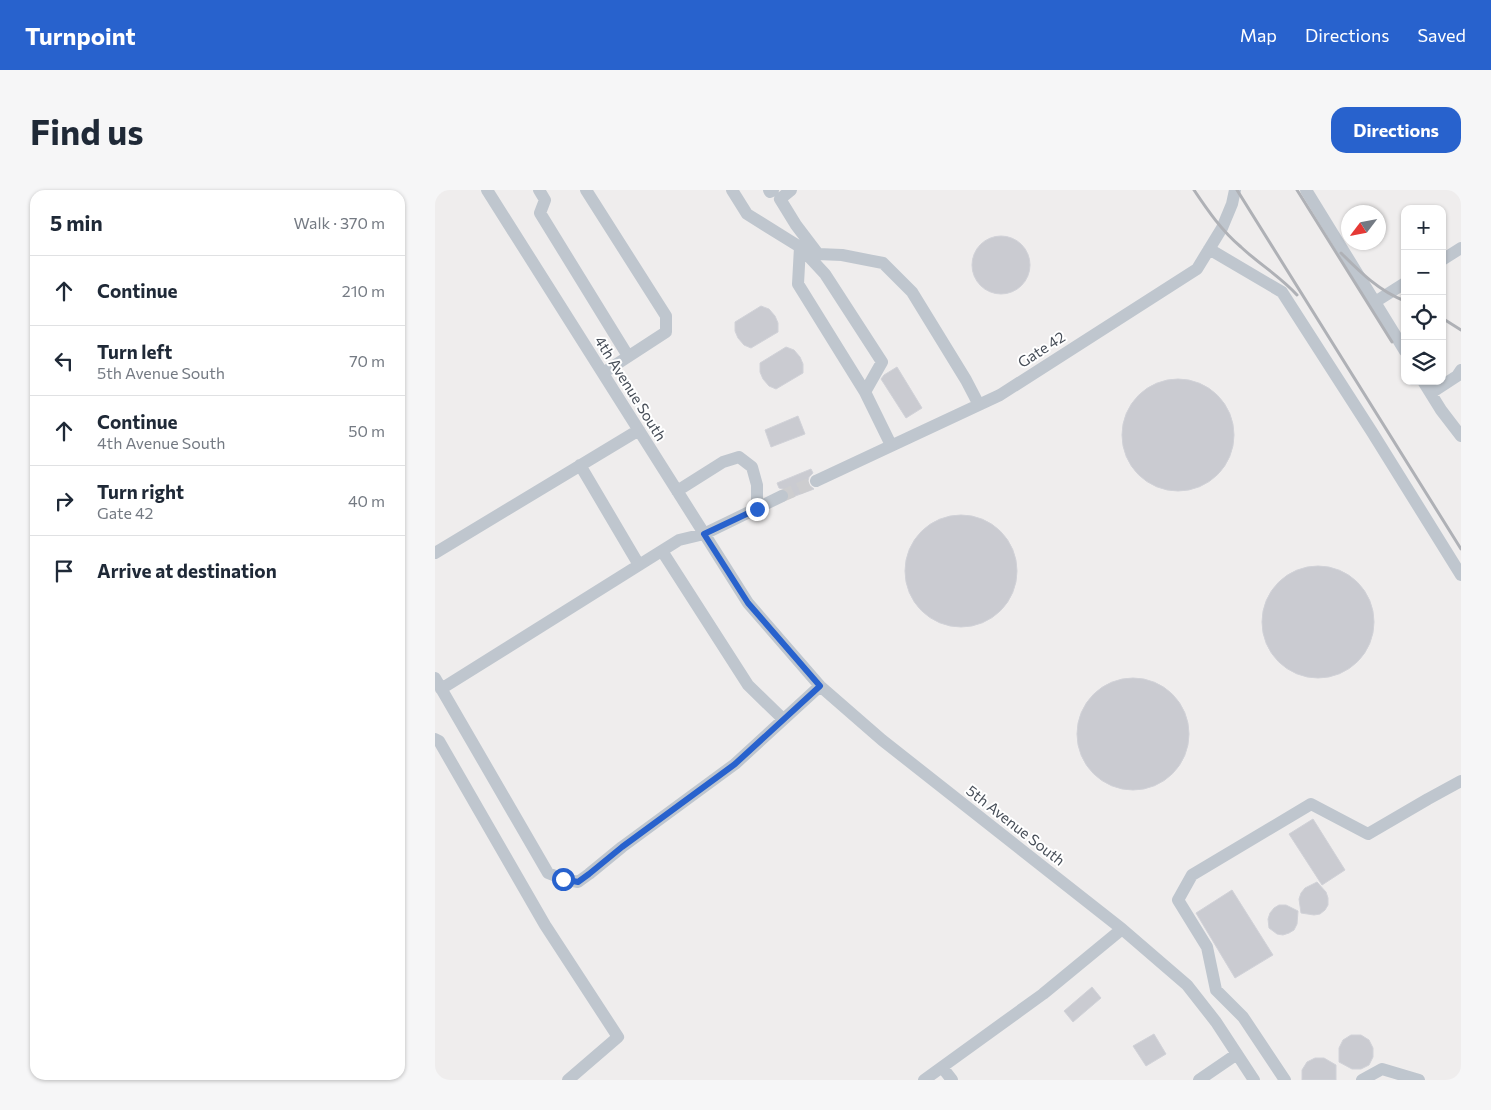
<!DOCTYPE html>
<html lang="en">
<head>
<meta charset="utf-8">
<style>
	body { margin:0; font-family:Commissioner,sans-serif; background:#f6f6f7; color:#1f2937 }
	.controls { position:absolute; right:15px; top:15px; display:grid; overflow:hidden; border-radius:10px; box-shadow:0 1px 4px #0004 }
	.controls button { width:45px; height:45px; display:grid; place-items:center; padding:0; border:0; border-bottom:1px solid #e0e1e3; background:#fff; color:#1f2937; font:25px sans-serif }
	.compass { position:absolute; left:906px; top:15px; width:45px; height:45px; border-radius:50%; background:#fff; box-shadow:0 1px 4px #0004; rotate:238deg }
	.stop { position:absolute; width:15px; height:15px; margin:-11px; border:4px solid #2862cd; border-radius:50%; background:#fff }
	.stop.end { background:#2862cd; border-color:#fff; box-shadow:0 1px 5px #0008 }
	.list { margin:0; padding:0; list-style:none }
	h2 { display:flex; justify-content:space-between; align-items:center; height:65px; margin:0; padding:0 20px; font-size:21px }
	h2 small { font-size:16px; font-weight:400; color:#747a83 }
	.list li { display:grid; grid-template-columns:32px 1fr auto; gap:15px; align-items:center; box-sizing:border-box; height:70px; padding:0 20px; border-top:1px solid #e0e1e3 }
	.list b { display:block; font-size:19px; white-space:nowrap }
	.list p { margin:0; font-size:16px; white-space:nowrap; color:#747a83 }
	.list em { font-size:16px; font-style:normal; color:#747a83 }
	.icon { flex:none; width:28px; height:28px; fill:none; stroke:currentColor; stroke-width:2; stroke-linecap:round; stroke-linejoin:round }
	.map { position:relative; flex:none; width:1026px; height:890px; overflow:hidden; border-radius:15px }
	header { display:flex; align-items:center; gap:30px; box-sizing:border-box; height:70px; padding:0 25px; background:#2862cd; color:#fff }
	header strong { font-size:24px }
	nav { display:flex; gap:28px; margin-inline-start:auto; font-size:18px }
	.intro { display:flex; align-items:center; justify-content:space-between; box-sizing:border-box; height:120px; padding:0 30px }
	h1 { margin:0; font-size:35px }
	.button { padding:12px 22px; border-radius:15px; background:#2862cd; color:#fff; font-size:18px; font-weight:700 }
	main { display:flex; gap:30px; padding:0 30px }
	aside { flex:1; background:#fff; border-radius:15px; box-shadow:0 1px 4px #0004 }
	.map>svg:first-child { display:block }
	.building { fill:#cacbd1; stroke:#d1d2d8 }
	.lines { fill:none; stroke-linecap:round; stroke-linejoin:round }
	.minor-tunnel { stroke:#cdcdcf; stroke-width:12; stroke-dasharray:12 6; stroke-linecap:butt }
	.minor { stroke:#bfc6ce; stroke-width:12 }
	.rail { stroke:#afb1b6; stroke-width:3 }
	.route { stroke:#2862cd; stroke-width:6 }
	.labels { text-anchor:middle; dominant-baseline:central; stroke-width:4; stroke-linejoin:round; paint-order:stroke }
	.street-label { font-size:15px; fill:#474e58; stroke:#fff }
</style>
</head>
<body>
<header>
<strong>Turnpoint</strong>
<nav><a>Map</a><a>Directions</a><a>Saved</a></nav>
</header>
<div class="intro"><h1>Find us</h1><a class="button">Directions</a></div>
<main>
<aside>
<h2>5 min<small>Walk · 370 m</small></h2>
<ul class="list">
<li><svg class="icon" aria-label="ahead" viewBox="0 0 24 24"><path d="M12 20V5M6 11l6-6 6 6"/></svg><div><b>Continue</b></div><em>210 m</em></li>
<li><svg class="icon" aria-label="left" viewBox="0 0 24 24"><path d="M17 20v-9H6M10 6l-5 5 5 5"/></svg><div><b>Turn left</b><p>5th Avenue South</p></div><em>70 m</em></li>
<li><svg class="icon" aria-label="ahead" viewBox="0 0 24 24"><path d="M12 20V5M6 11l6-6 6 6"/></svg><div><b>Continue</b><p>4th Avenue South</p></div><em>50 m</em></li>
<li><svg class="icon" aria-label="right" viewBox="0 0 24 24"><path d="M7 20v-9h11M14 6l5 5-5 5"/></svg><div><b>Turn right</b><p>Gate 42</p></div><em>40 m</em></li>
<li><svg class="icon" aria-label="arrive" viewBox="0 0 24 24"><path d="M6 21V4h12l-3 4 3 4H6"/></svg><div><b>Arrive at destination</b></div></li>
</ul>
</aside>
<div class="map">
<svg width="1026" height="890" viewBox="0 0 1026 890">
	<rect width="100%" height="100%" fill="#efeded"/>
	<path class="building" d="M537 75a29 29 0 1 1 58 0a29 29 0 1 1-58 0Z
		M 326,116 L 334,119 L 340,126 L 343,133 L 343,142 L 316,158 L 309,155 L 303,148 L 300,141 L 300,132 Z
		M 351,157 L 359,160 L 365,167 L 368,174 L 368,183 L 341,199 L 334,196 L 328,189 L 325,182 L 325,173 Z
		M 462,177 L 487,218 L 471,228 L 446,189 L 449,185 Z
		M687 245a56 56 0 1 1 112 0a56 56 0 1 1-112 0Z
		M 363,226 L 370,244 L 336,257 L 330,240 Z
		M 376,279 L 378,283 L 374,287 L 373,291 L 374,295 L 379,299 L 355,308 L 354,303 L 352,300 L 344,298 L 342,293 Z
		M470 381a56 56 0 1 1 112 0a56 56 0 1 1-112 0Z
		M827 432a56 56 0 1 1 112 0a56 56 0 1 1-112 0Z
		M642 544a56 56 0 1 1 112 0a56 56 0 1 1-112 0Z
		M 878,629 L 910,680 L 887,695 L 854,644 Z
		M 882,692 L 891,702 L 893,708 L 893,715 L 890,720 L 885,724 L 879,725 L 866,723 L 864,709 L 866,703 L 870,698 Z
		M 797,700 L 838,765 L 800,788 L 761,723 Z
		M 844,715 L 851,715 L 863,721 L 862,734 L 859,740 L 854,743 L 848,745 L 842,744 L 834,738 L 833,729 L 835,723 L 839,718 Z
		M 657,797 L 666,808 L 638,832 L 629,821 Z
		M 719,844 L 731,864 L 711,876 L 698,856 Z
		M 916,845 L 926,845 L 934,850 L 938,858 L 938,867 L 934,875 L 926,879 L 917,879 L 904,872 L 904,858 L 908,850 Z
		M 880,868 L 889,868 L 901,875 L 901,890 L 867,890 L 867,880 L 872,872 Z"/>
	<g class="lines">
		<path class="minor-tunnel" d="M 347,306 L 381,291"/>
		<path class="minor" d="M 52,0 L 313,413 L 385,496 L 447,550 L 687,739 L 752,795 L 781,832 L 819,890
			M 104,0 L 110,10 L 105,23 L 193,166
			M 151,0 L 231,126 L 231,142 L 168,183
			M 297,0 L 312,24 L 365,57 L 390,84 L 447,172 L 430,202 L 456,255
			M 334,0 L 335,2 L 338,0
			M 356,0 L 345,9 L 361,35 L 383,64 L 407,65 L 448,73 L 477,102 L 531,190 L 544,215
			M 871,0 L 970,161
			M 365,57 L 363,94 L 430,202
			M 774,59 L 847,102 L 937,242 L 1026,385
			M 1007,70 L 1026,58
			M 940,112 L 970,93
			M 988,191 L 1006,220 L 1026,246
			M 996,203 L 1022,186 L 1026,180
			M 145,275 L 204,375
			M 381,291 L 565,205 L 762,79 L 787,38 L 797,14 L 800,0
			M 242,301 L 288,272 L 304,267 L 317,277 L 322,295 L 322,319
			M 227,361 L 313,495 L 348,529
			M 0,363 L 204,240
			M 0,488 L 113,683 L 128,689 L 143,692 L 154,684 L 187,657 L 300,574 L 385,496
			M 6,499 L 244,350 L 269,344 L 347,306
			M 0,549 L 4,551 L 110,735 L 183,847 L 133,890
			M 507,877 L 517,890
			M 489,890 L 608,804 L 687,739
			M 764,890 L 802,864
			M 850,890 L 808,827 L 781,800 L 772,757 L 743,710 L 757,685 L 876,614 L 933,644 L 993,609 L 1026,591
			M 927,890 L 947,879 L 984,890"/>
		<path class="rail" d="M 759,0 C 773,21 787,41 806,57 C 824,74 846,87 862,105
			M 802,0 L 1026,359
			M 862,0 L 957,152
			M 906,63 C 925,82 944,101 970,111
			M 1007,128 L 1026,140"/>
	</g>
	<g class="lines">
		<path class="route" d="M 128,689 L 143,692 L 154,684 L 187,657 L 300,574 L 385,496 L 313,413 L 269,344 L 322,319"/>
	</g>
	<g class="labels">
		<g class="street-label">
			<text transform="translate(606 159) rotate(-33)">Gate 42</text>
			<text transform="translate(196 198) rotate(58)">4th Avenue South</text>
			<text transform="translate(581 635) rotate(38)">5th Avenue South</text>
		</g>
	</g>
</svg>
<div class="controls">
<button>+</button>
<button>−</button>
<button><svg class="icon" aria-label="locate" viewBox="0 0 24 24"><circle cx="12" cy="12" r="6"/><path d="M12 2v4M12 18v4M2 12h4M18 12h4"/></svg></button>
<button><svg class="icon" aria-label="layers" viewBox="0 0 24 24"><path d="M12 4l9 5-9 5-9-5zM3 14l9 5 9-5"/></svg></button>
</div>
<svg class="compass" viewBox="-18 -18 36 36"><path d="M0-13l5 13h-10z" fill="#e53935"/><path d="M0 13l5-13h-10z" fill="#747a83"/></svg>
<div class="stop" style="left:128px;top:689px"></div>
<div class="stop end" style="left:322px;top:319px"></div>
</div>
</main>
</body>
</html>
